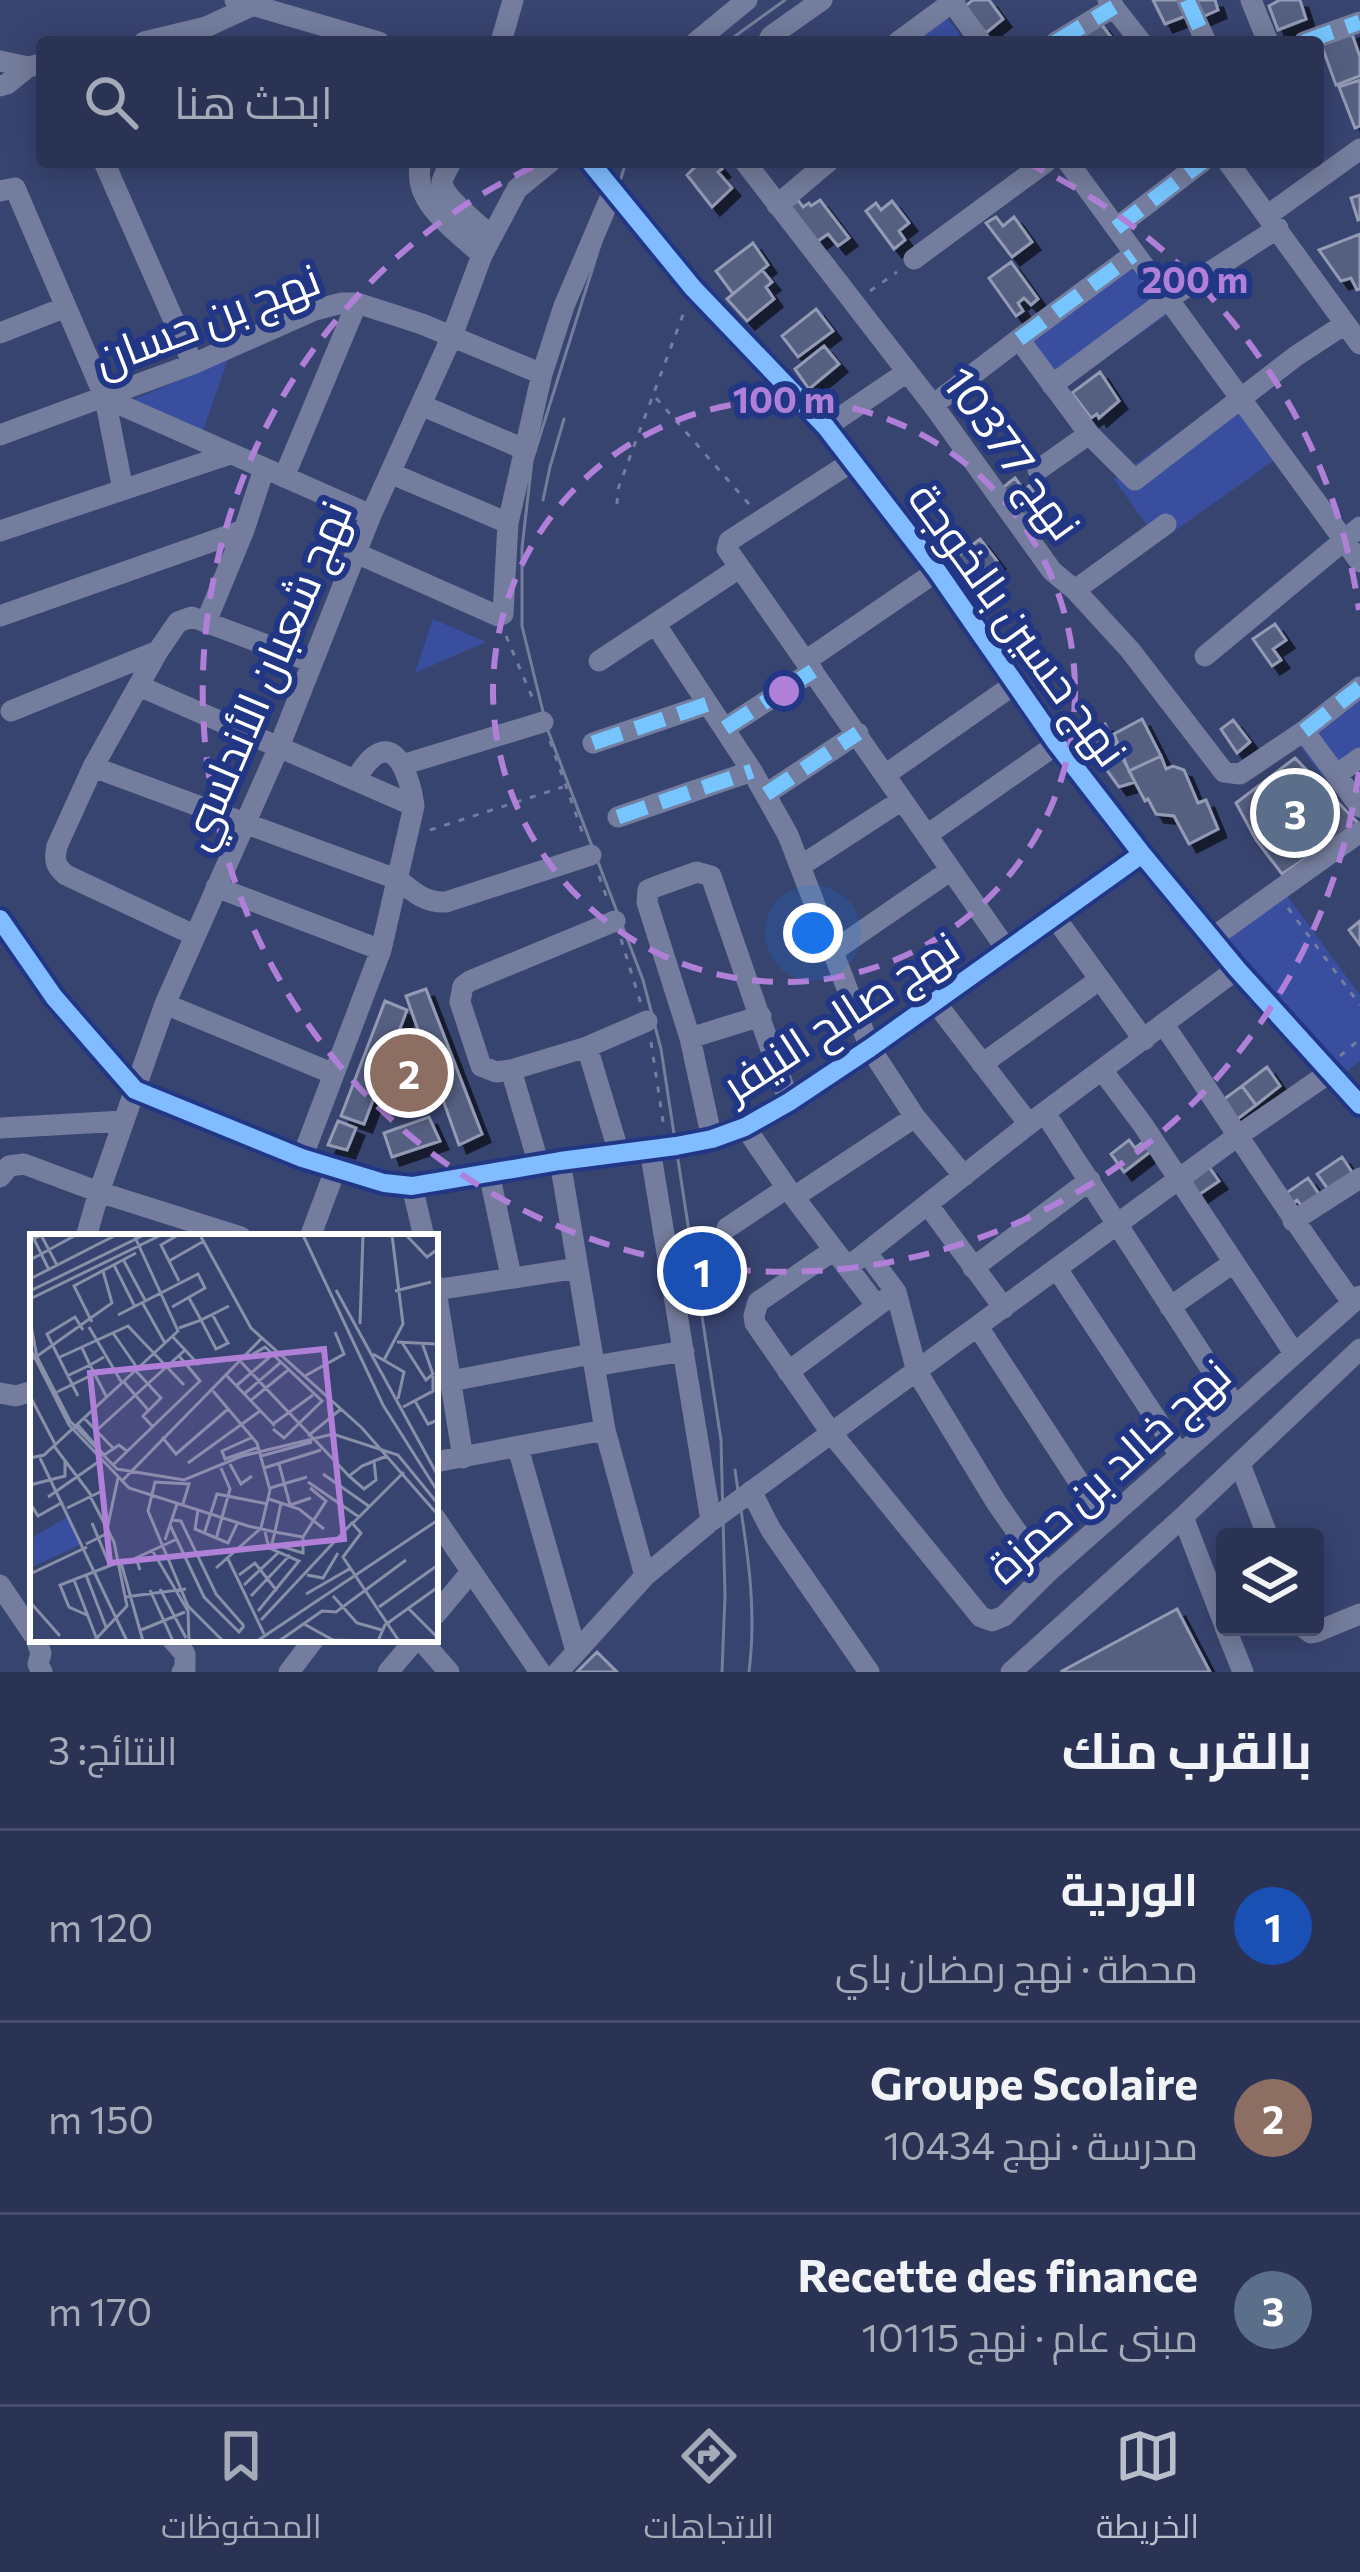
<!DOCTYPE html>
<html lang="ar">
<head>
<meta charset="utf-8">
<style>
	body { margin:0; font-family:Commissioner,Cairo,sans-serif; background:#323b5a; color:#f1f3f6; direction:rtl }
	.controls { position:absolute; right:36px; bottom:36px; display:grid; overflow:hidden; border-radius:12px; box-shadow:0 6px 30px #0003 }
	.controls button { width:108px; height:108px; display:grid; place-items:center; padding:0; border:0; border-bottom:3px solid #464e6b; background:#2a3354; color:#f1f3f6; font:60px sans-serif }
	.you { position:absolute; left:813px; top:933px; width:42px; height:42px; margin:-30px; border:9px solid #fff; border-radius:50%; background:#1a73e8; box-shadow:0 0 0 18px #1a73e833 }
	.badge { display:grid; place-items:center; width:78px; height:78px; border-radius:50%; background:#b9becd; color:#fff; font-size:39px; font-weight:700 }
	.pin { position:absolute; translate:-50% -50%; border:6px solid #fff; box-shadow:0 3px 12px #0006 }
	.list { margin:0; padding:0; list-style:none }
	h2 { display:flex; justify-content:space-between; align-items:center; height:156px; margin:0; padding:0 48px; font-size:51px }
	h2 small { font-size:39px; font-weight:400; color:#a5aab8 }
	.list li { display:grid; grid-template-columns:78px 1fr auto; gap:36px; align-items:center; box-sizing:border-box; height:192px; padding:0 48px; border-top:3px solid #464e6b }
	.list b { display:block; font-size:45px; white-space:nowrap }
	.list p { margin:0; font-size:39px; white-space:nowrap; color:#a5aab8 }
	.list em { font-size:39px; font-style:normal; color:#a5aab8 }
	.icon { flex:none; width:66px; height:66px; fill:none; stroke:currentColor; stroke-width:2; stroke-linecap:round; stroke-linejoin:round }
	.map { position:relative; flex:none; width:1360px; height:1672px; overflow:hidden; direction:ltr }
	.search { position:absolute; background:#2a3354; box-shadow:0 6px 30px #0003; left:36px; right:36px; top:36px; height:132px; display:flex; align-items:center; gap:30px; box-sizing:border-box; padding:0 42px; border-radius:12px; color:#a5aab8; font-size:45px }
	.sheet { height:732px; background:#2a3354 }
	nav { display:flex; justify-content:space-around; align-items:center; box-sizing:border-box; height:168px; border-top:3px solid #464e6b; background:#2a3354; font-size:33px; color:#a5aab8 }
	nav a { display:grid; justify-items:center; gap:6px }
	nav .on { color:#b9becd }
	.map>svg:first-child { display:block }
	.green { fill:#394e9e }
	.building { fill:#555e80; stroke:#939ab4; stroke-width:3; filter:url(#shadow) }
	.lines { fill:none; stroke-linecap:round; stroke-linejoin:round }
	.path { stroke:#747d9d; stroke-width:3; stroke-dasharray:6 9; stroke-linecap:butt }
	.minor { stroke:#747d9d; stroke-width:21 }
	.tram { stroke:#747e9c; stroke-width:3 }
	.quiet { stroke:#76c5fe; stroke-width:15; stroke-dasharray:30 15; stroke-linecap:butt }
	.cycleway-casing { stroke:#223686; stroke-width:26 }
	.cycleway { stroke:#80bcff; stroke-width:18 }
	.ring { fill:none; stroke:#b080d9; stroke-width:6; stroke-dasharray:21 15 }
	.labels { text-anchor:middle; dominant-baseline:central; stroke-width:12; stroke-linejoin:round; paint-order:stroke }
	.street-label { font-size:45px; fill:#fff; stroke:#223686 }
	.inset-road { fill:none; stroke:#888fa9; stroke-width:3 }
	.view { fill:#b080d9; fill-opacity:0.15; stroke:#b080d9; stroke-width:6 }
	.inset-edge { fill:none; stroke:#fff; stroke-width:6 }
	.centre { fill:#b080d9; stroke:#223686; stroke-width:6 }
	.ring-label { font-size:36px; text-anchor:middle; font-weight:bold; fill:#b080d9; stroke:#223686; stroke-width:12; stroke-linejoin:round; paint-order:stroke }
</style>
</head>
<body>
<div class="map">
<svg width="1360" height="1672" viewBox="0 0 1360 1672">
	<defs>
		<filter id="shadow"><feDropShadow dx="8" dy="8" stdDeviation="0" flood-color="#0009"/></filter>
	</defs>
	<rect width="100%" height="100%" fill="#384470"/>
	<path class="green" d="M 947,17 L 965,42 L 913,42 Z
		M 1135,244 L 1179,306 L 1049,399 L 1005,337 Z
		M 228,359 L 201,436 L 128,402 Z
		M 1242,388 L 1287,451 L 1159,542 L 1114,479 Z
		M 433,619 L 486,642 L 415,673 Z
		M 1360,676 L 1360,749 L 1323,777 L 1288,730 Z
		M 1277,882 L 1360,995 L 1360,1061 L 1339,1077 L 1212,928 Z"/>
	<path class="building" d="M 973,0 L 989,0 L 1003,19 L 986,33 L 964,7 Z
		M 1153,0 L 1185,0 L 1191,14 L 1165,24 Z
		M 1193,0 L 1215,0 L 1218,10 L 1200,18 Z
		M 1280,0 L 1300,0 L 1306,19 L 1278,30 L 1269,6 Z
		M 1101,24 L 1115,42 L 1084,42 L 1081,38 Z
		M 1351,31 L 1360,57 L 1360,76 L 1336,85 L 1320,41 Z
		M 1360,80 L 1360,126 L 1355,128 L 1339,87 Z
		M 700,162 L 716,162 L 722,169 L 718,172 L 732,188 L 712,207 L 687,175 Z
		M 1360,195 L 1360,219 L 1358,220 L 1351,198 Z
		M 798,200 L 803,207 L 809,203 L 811,206 L 820,200 L 849,238 L 838,246 L 828,234 L 815,243 L 786,209 Z
		M 892,201 L 909,223 L 899,231 L 905,240 L 894,249 L 866,211 L 876,203 L 881,210 Z
		M 996,217 L 1003,226 L 1014,217 L 1032,242 L 1012,257 L 986,223 Z
		M 1360,234 L 1360,289 L 1357,290 L 1351,278 L 1341,281 L 1319,250 Z
		M 753,243 L 768,265 L 733,294 L 716,271 Z
		M 1011,262 L 1038,299 L 1031,305 L 1024,298 L 1018,303 L 1023,311 L 1016,316 L 989,278 Z
		M 762,270 L 772,282 L 766,287 L 774,299 L 747,321 L 727,299 Z
		M 816,309 L 833,331 L 798,357 L 782,336 Z
		M 824,346 L 839,364 L 809,389 L 795,369 Z
		M 1100,372 L 1119,401 L 1099,418 L 1097,414 L 1091,418 L 1072,393 Z
		M 1015,478 L 1024,490 L 1029,486 L 1042,503 L 1022,518 L 1001,489 Z
		M 980,539 L 997,561 L 965,586 L 946,565 Z
		M 1275,624 L 1286,640 L 1273,649 L 1281,660 L 1272,666 L 1253,639 Z
		M 1142,719 L 1161,756 L 1129,771 L 1114,734 Z
		M 1233,720 L 1250,742 L 1237,753 L 1221,729 Z
		M 1105,724 L 1135,782 L 1119,787 L 1082,736 Z
		M 1161,756 L 1166,769 L 1173,766 L 1184,770 L 1198,803 L 1206,800 L 1218,829 L 1189,844 L 1174,816 L 1156,814 L 1148,799 L 1145,801 L 1129,771 Z
		M 1295,758 L 1358,823 L 1282,874 L 1256,840 L 1236,803 Z
		M 1360,921 L 1360,945 L 1349,930 Z
		M 426,989 L 482,1134 L 459,1145 L 406,996 Z
		M 385,1001 L 407,1010 L 364,1124 L 341,1116 Z
		M 1267,1067 L 1280,1086 L 1256,1105 L 1242,1086 Z
		M 1242,1086 L 1256,1105 L 1235,1121 L 1220,1102 Z
		M 429,1117 L 440,1141 L 392,1157 L 384,1133 Z
		M 338,1121 L 356,1128 L 347,1150 L 328,1145 Z
		M 1129,1140 L 1135,1148 L 1143,1142 L 1150,1152 L 1124,1172 L 1111,1154 Z
		M 1342,1157 L 1354,1175 L 1330,1192 L 1317,1174 Z
		M 1209,1167 L 1219,1181 L 1197,1196 L 1188,1183 Z
		M 1308,1178 L 1321,1197 L 1304,1209 L 1297,1200 L 1289,1206 L 1282,1196 Z
		M 1177,1609 L 1210,1672 L 1063,1672 L 1062,1671 Z
		M 597,1652 L 617,1672 L 577,1672 Z"/>
	<g class="lines">
		<path class="path" d="M 870,291 L 897,272
			M 656,398 L 749,504
			M 617,504 L 618,489 L 684,312
			M 506,636 L 535,704
			M 550,741 L 583,834
			M 430,830 L 563,787
			M 599,876 L 608,901
			M 1288,908 L 1360,1005
			M 621,939 L 641,1004
			M 651,1042 L 664,1128
			M 1340,1056 L 1360,1039"/>
		<path class="minor" d="M 235,0 L 379,42
			M 1108,0 L 1141,42
			M 1187,0 L 1206,42
			M 1251,0 L 1268,42
			M 952,2 L 981,42
			M 144,42 L 206,27 L 256,4
			M 501,42 L 513,0
			M 696,42 L 747,0
			M 768,42 L 771,36 L 822,0
			M 898,42 L 955,0
			M 1056,42 L 1114,7
			M 1304,42 L 1360,22
			M 0,61 L 28,67 L 42,64
			M 0,86 L 7,84 L 28,67
			M 104,162 L 193,364
			M 421,162 C 410,202 456,230 482,255
			M 451,162 C 450,164 442,179 442,181 C 442,197 480,225 491,236
			M 590,162 L 693,288 L 826,427 L 937,571 L 1057,744 L 1142,854 L 1237,969 L 1360,1105
			M 745,162 L 933,405 L 1052,571 L 1075,590 L 1130,650 L 1224,772 L 1240,774 L 1304,731 L 1360,687
			M 1068,162 L 1360,562
			M 1228,162 L 1360,344
			M 0,191 L 15,188 L 105,398 L 123,490
			M 777,205 L 828,162
			M 1268,215 L 1360,149
			M 1116,228 L 1202,162
			M 914,259 L 1046,162
			M 0,333 L 66,307
			M 1019,339 L 1133,255
			M 542,374 L 564,306 L 613,191
			M 1052,385 L 1168,299 L 1278,228
			M 105,398 L 371,515
			M 421,405 L 526,450
			M 933,405 L 1019,339 L 1089,434 L 1135,480 L 1296,356 L 1345,324
			M 826,427 L 907,372
			M 0,435 L 193,364 L 315,310 L 342,303 L 357,303 L 422,324 L 542,374 L 508,523 L 503,614 L 498,616 L 356,553
			M 853,461 L 729,541 L 727,549 L 1007,950
			M 1038,470 L 1089,434
			M 390,473 L 508,523
			M 284,477 L 357,303
			M 0,531 L 230,454
			M 1075,590 L 1166,524
			M 0,616 L 244,530 L 264,469
			M 206,622 L 244,530
			M 656,625 L 752,771 L 788,835 L 870,1048 L 915,1117 L 964,1176
			M 1205,656 L 1360,527
			M 807,660 L 937,571
			M 599,661 L 739,568
			M 139,686 L 414,806 L 381,950 L 302,1158
			M 11,711 L 158,651
			M 725,728 L 813,671
			M 1304,731 L 1360,807
			M 593,743 L 708,704
			M 402,765 L 543,722
			M 93,767 L 399,880 C 414,893 426,903 446,902 L 591,855
			M 885,775 L 1016,683
			M 1336,775 L 1360,758
			M 355,779 C 361,772 368,759 376,755 C 401,739 412,790 414,806
			M 766,794 L 858,733
			M 618,817 L 752,771
			M 927,835 L 1057,744
			M 802,865 L 902,800
			M 216,887 L 381,950
			M 1054,916 L 1144,1040
			M 0,919 L 54,997 L 135,1090 L 302,1158 L 384,1183 L 412,1186 L 560,1161 L 676,1146 L 712,1139 L 745,1127 L 789,1102 L 870,1048 L 1142,854
			M 194,935 L 66,875 C 55,866 54,860 57,846 L 93,767 L 158,651 L 178,622 L 192,617 L 312,662
			M 1212,938 L 1360,832
			M 832,952 L 951,870
			M 935,1002 L 1029,1124
			M 165,1004 L 334,1074
			M 1164,1025 C 1227,1117 1286,1212 1352,1302
			M 690,1038 L 761,1016
			M 587,1047 L 619,1153
			M 982,1064 L 1099,980
			M 511,1070 L 496,1072 L 481,1066 L 460,1002 L 463,986 L 470,981 L 615,921
			M 1102,1070 L 1143,1125 L 1294,1353
			M 1045,1113 L 1235,1406
			M 745,1127 L 787,1188 L 877,1306
			M 0,1128 L 123,1121
			M 712,1139 L 690,1038 L 647,902 L 648,890 L 655,887 L 697,872 L 711,876 L 789,1102
			M 650,1149 L 711,1521
			M 560,1161 L 605,1430 L 645,1576
			M 539,1165 L 511,1070 L 587,1047 L 647,1021
			M 489,1173 L 511,1276
			M 0,1177 L 9,1166 L 24,1164 L 99,1192 L 241,1237
			M 412,1186 L 424,1237
			M 794,1197 L 915,1117
			M 928,1205 L 1004,1308
			M 1293,1221 L 1360,1178
			M 727,1228 L 787,1188
			M 86,1237 L 99,1192 L 165,1004 L 279,747 L 371,515 L 452,336 L 482,255 L 517,189 L 550,162
			M 310,1237 L 336,1168
			M 834,1250 L 758,1302 L 754,1316 L 755,1323 L 832,1434 L 981,1617 L 992,1621 L 1004,1616 L 1046,1574 L 1360,1296
			M 867,1253 L 896,1292 L 917,1372 L 996,1502 L 1046,1574
			M 848,1267 L 1029,1124 L 1237,969
			M 973,1268 L 1090,1180
			M 1057,1269 L 1180,1455
			M 435,1285 L 463,1458
			M 435,1290 L 578,1268
			M 1170,1307 L 1233,1263
			M 978,1327 L 1105,1522
			M 594,1366 L 684,1351
			M 788,1372 L 889,1297
			M 451,1381 L 591,1354
			M 0,1393 L 16,1396 L 33,1391
			M 518,1448 L 576,1651
			M 435,1462 L 605,1430
			M 1240,1464 L 1268,1537
			M 751,1491 L 771,1530 L 869,1672
			M 1183,1517 L 1225,1626
			M 435,1518 L 540,1672
			M 0,1585 L 33,1634
			M 435,1615 L 471,1572
			M 1225,1627 L 1243,1672
			M 1303,1627 L 1311,1633 L 1316,1632 L 1360,1614
			M 36,1639 L 41,1653 L 38,1664 L 42,1672
			M 172,1639 L 185,1654 L 185,1669 L 182,1672
			M 420,1639 L 449,1672
			M 289,1672 L 314,1639
			M 388,1672 L 416,1639
			M 558,1672 L 645,1576 L 711,1521 L 1239,1135 L 1329,1073
			M 1011,1672 L 1183,1517 L 1360,1349"/>
		<path class="tram" d="M 727,42 L 785,0
			M 626,162 L 532,461 L 522,548 L 522,626 L 547,728 L 643,980 L 661,1049 L 721,1440 L 725,1595 L 722,1672
			M 543,500 L 550,467 L 564,419
			M 735,1470 C 745,1540 758,1600 749,1672"/>
		<path class="quiet" d="M 1187,0 L 1206,42
			M 1056,42 L 1114,7
			M 1304,42 L 1360,22
			M 1116,228 L 1202,162
			M 1019,339 L 1133,255
			M 725,728 L 813,671
			M 1304,731 L 1360,687
			M 593,743 L 708,704
			M 766,794 L 858,733
			M 618,817 L 752,771"/>
		<g class="cycleway-casing">
			<path id="cycleway" d="M 590,162 L 693,288 L 826,427 L 937,571 L 1057,744 L 1142,854 L 1237,969 L 1360,1105
				M 0,919 L 54,997 L 135,1090 L 302,1158 L 384,1183 L 412,1186 L 560,1161 L 676,1146 L 712,1139 L 745,1127 L 789,1102 L 870,1048 L 1142,854"/>
		</g>
		<use href="#cycleway" class="cycleway"/>
	</g>
	<g class="ring">
		<circle cx="784" cy="691" r="291"/>
		<path d="M1359 772A581 581 0 1 1 543 162M1025 162A581 581 0 0 1 1359 610"/>
	</g>
	<g class="labels">
		<g class="street-label">
			<text transform="translate(206 317) rotate(-21)">نهج بن حسان</text>
			<text transform="translate(1014 452) rotate(54)">نهج 10377</text>
			<text transform="translate(1020 623) rotate(54)">نهج حسين بالخوجة</text>
			<text transform="translate(263 674) rotate(-67)">نهج شعبان الأندلسي</text>
			<text transform="translate(839 1014) rotate(-33)">نهج صالح النيفر</text>
			<text transform="translate(1107 1469) rotate(-42)">نهج خالد بن حمزة</text>
		</g>
	</g>
	<g transform="translate(30 1234)">
		<rect width="408" height="408" fill="#384470"/>
		<path d="M 37,283 L 52,310 L 0,334 L 0,305 Z" fill="#394e9e"/>
		<path class="inset-road" d="M 2,1 L 19,36M 148,1 L 131,11 L 149,47M 170,1 L 221,94 L 332,194 L 408,281M 273,1 L 353,171 L 408,258M 376,1 L 397,23 L 408,15M 0,7 L 11,1 L 27,31M 0,26 L 46,1M 94,27 L 115,66M 139,27 L 174,7M 84,31 L 105,73M 0,45 L 86,1M 306,56 L 408,242M 0,57 L 114,1M 365,57 L 401,48M 159,64 L 171,86 L 199,72M 0,65 L 131,1M 112,68 L 135,109M 88,81 L 168,40 L 175,54 L 142,73M 0,86 L 7,123 L 40,187 L 87,235 L 154,246 L 212,222 L 303,200 L 368,221 L 408,270M 62,88 L 44,52 L 106,19M 330,90 L 333,1M 59,93 L 92,149M 149,94 L 171,86 L 186,115 L 198,109 L 182,80M 83,99 L 108,135M 143,103 L 169,131M 371,107 L 396,146 L 403,140 L 392,109M 367,108 L 406,110M 0,114 L 39,191 L 99,254 L 218,292 L 245,298 L 273,303 L 273,319 L 243,310 L 242,309 L 245,298 L 251,269M 223,120 L 235,113 L 292,167 L 254,204 L 243,195M 343,120 L 374,138 L 368,165M 74,123 L 60,131 L 76,162M 28,124 L 98,92 L 154,151M 3,125 L 82,69 L 73,37M 354,126 L 373,90 L 362,1M 211,128 L 319,242M 106,137 L 131,164 L 113,182 L 123,193M 37,142 L 60,131 L 52,114M 197,142 L 245,192M 275,142 L 314,120 L 305,98M 94,148 L 119,177M 206,152 L 242,121M 183,157 L 227,209 L 240,256 L 231,294 L 186,334M 27,158 L 64,140M 214,160 L 250,129M 0,162 L 25,210M 48,162 L 17,100 L 45,83 L 53,96M 220,167 L 258,136M 385,167 L 398,190 L 408,186M 373,173 L 403,157 L 403,142M 54,184 L 84,215M 47,190 L 74,221 L 89,211 L 98,218M 243,190 L 283,161M 67,196 L 155,116M 278,202 L 311,175M 132,203 L 146,220 L 198,175M 223,203 L 192,217 L 195,225 L 229,213M 24,212 L 61,261M 231,222 L 282,208M 0,224 L 14,221 L 148,97 L 104,1M 10,224 L 97,407M 344,227 L 346,246 L 334,255 L 319,242 L 332,232 L 337,230 L 344,227 L 357,222M 158,229 L 230,177M 84,230 L 170,147 L 149,122M 200,230 L 211,250 L 222,242M 249,230 L 260,271 L 281,264M 234,234 L 291,216M 293,240 L 340,273M 92,247 L 231,105M 278,248 L 329,283M 0,251 L 35,242 L 35,227M 240,254 L 277,243M 60,262 L 84,308 L 97,372 L 64,407M 18,263 L 71,226M 239,265 L 269,275 L 294,295M 0,269 L 8,282 L 33,268M 153,270 L 159,250 L 125,248 L 118,277 L 158,372 L 193,407M 37,274 L 72,257M 168,276 L 165,295 L 198,309 L 208,288M 142,286 L 151,287 L 186,360 L 214,392M 62,289 L 80,332M 323,289 L 374,238M 140,291 L 174,363 L 209,398 L 214,392M 174,300 L 187,260 L 238,270M 273,303 L 296,267 L 280,254M 186,305 L 200,255 L 191,234M 135,306 L 147,270M 56,310 L 76,300 L 88,244M 122,316 L 158,377 L 159,407M 90,325 L 113,407M 198,325 L 234,400M 110,336 L 106,324 L 147,305M 0,340 L 57,313M 56,341 L 76,393M 209,341 L 225,329 L 247,357M 277,341 L 293,344 L 308,319M 44,346 L 66,403M 214,351 L 249,318M 130,355 L 156,404M 120,356 L 143,407M 276,360 L 321,334M 221,362 L 260,321M 303,362 L 327,389 L 352,396M 95,363 L 156,355M 0,368 L 30,402M 349,373 L 408,331M 378,374 L 408,404M 228,377 L 269,327 L 239,314 L 235,298M 57,381 L 39,373 L 30,351 L 92,327M 231,386 L 322,289 L 331,299 L 313,323 L 369,407M 274,390 L 303,406 L 339,407M 111,396 L 155,378M 227,407 L 408,286M 249,407 L 292,377 L 306,378 L 376,326M 348,407 L 355,391 L 408,353"/>
		<path class="view" d="M 294,115 L 314,305 L 80,329 L 60,139 Z"/>
		<rect width="408" height="408" class="inset-edge"/>
	</g>
	<circle cx="784" cy="691" r="18" class="centre"/>
	<g class="ring-label">
		<text x="1195" y="293">200 m</text>
		<text x="784" y="413">100 m</text>
	</g>
</svg>
<div class="controls">
<button><svg class="icon" aria-label="layers" viewBox="0 0 24 24"><path d="M12 4l9 5-9 5-9-5zM3 14l9 5 9-5"/></svg></button>
</div>
<div class="you"></div>
<div class="pin badge" style="left:702px;top:1271px;background:#1a4fb4">1</div>
<div class="pin badge" style="left:409px;top:1073px;background:#8d6e63">2</div>
<div class="pin badge" style="left:1295px;top:813px;background:#5c6f8a">3</div>
<div class="search"><svg class="icon" aria-label="search" viewBox="0 0 24 24"><circle cx="10" cy="10" r="6"/><path d="M15 15l6 6"/></svg>ابحث هنا</div>
</div>
<section class="sheet">
<h2>بالقرب منك<small>النتائج: 3</small></h2>
<ul class="list">
<li><span class="badge" style="background:#1a4fb4">1</span><div><b>الوردية</b><p>محطة · نهج رمضان باي</p></div><em>120 m</em></li>
<li><span class="badge" style="background:#8d6e63">2</span><div><b>Groupe Scolaire</b><p>مدرسة · نهج 10434</p></div><em>150 m</em></li>
<li><span class="badge" style="background:#5c6f8a">3</span><div><b>Recette des finance</b><p>مبنى عام · نهج 10115</p></div><em>170 m</em></li>
</ul>
</section>
<nav>
<a class="on"><svg class="icon" aria-label="map" viewBox="0 0 24 24"><path d="M3 6l6-2 6 2 6-2v14l-6 2-6-2-6 2zM9 4v14M15 6v14"/></svg>الخريطة</a>
<a><svg class="icon" aria-label="directions" viewBox="0 0 24 24"><path d="M12 3l9 9-9 9-9-9zM9 14v-3h6M13 9l2 2-2 2"/></svg>الاتجاهات</a>
<a><svg class="icon" aria-label="saved" viewBox="0 0 24 24"><path d="M7 4h10v16l-5-4-5 4z"/></svg>المحفوظات</a>
</nav>
</body>
</html>
